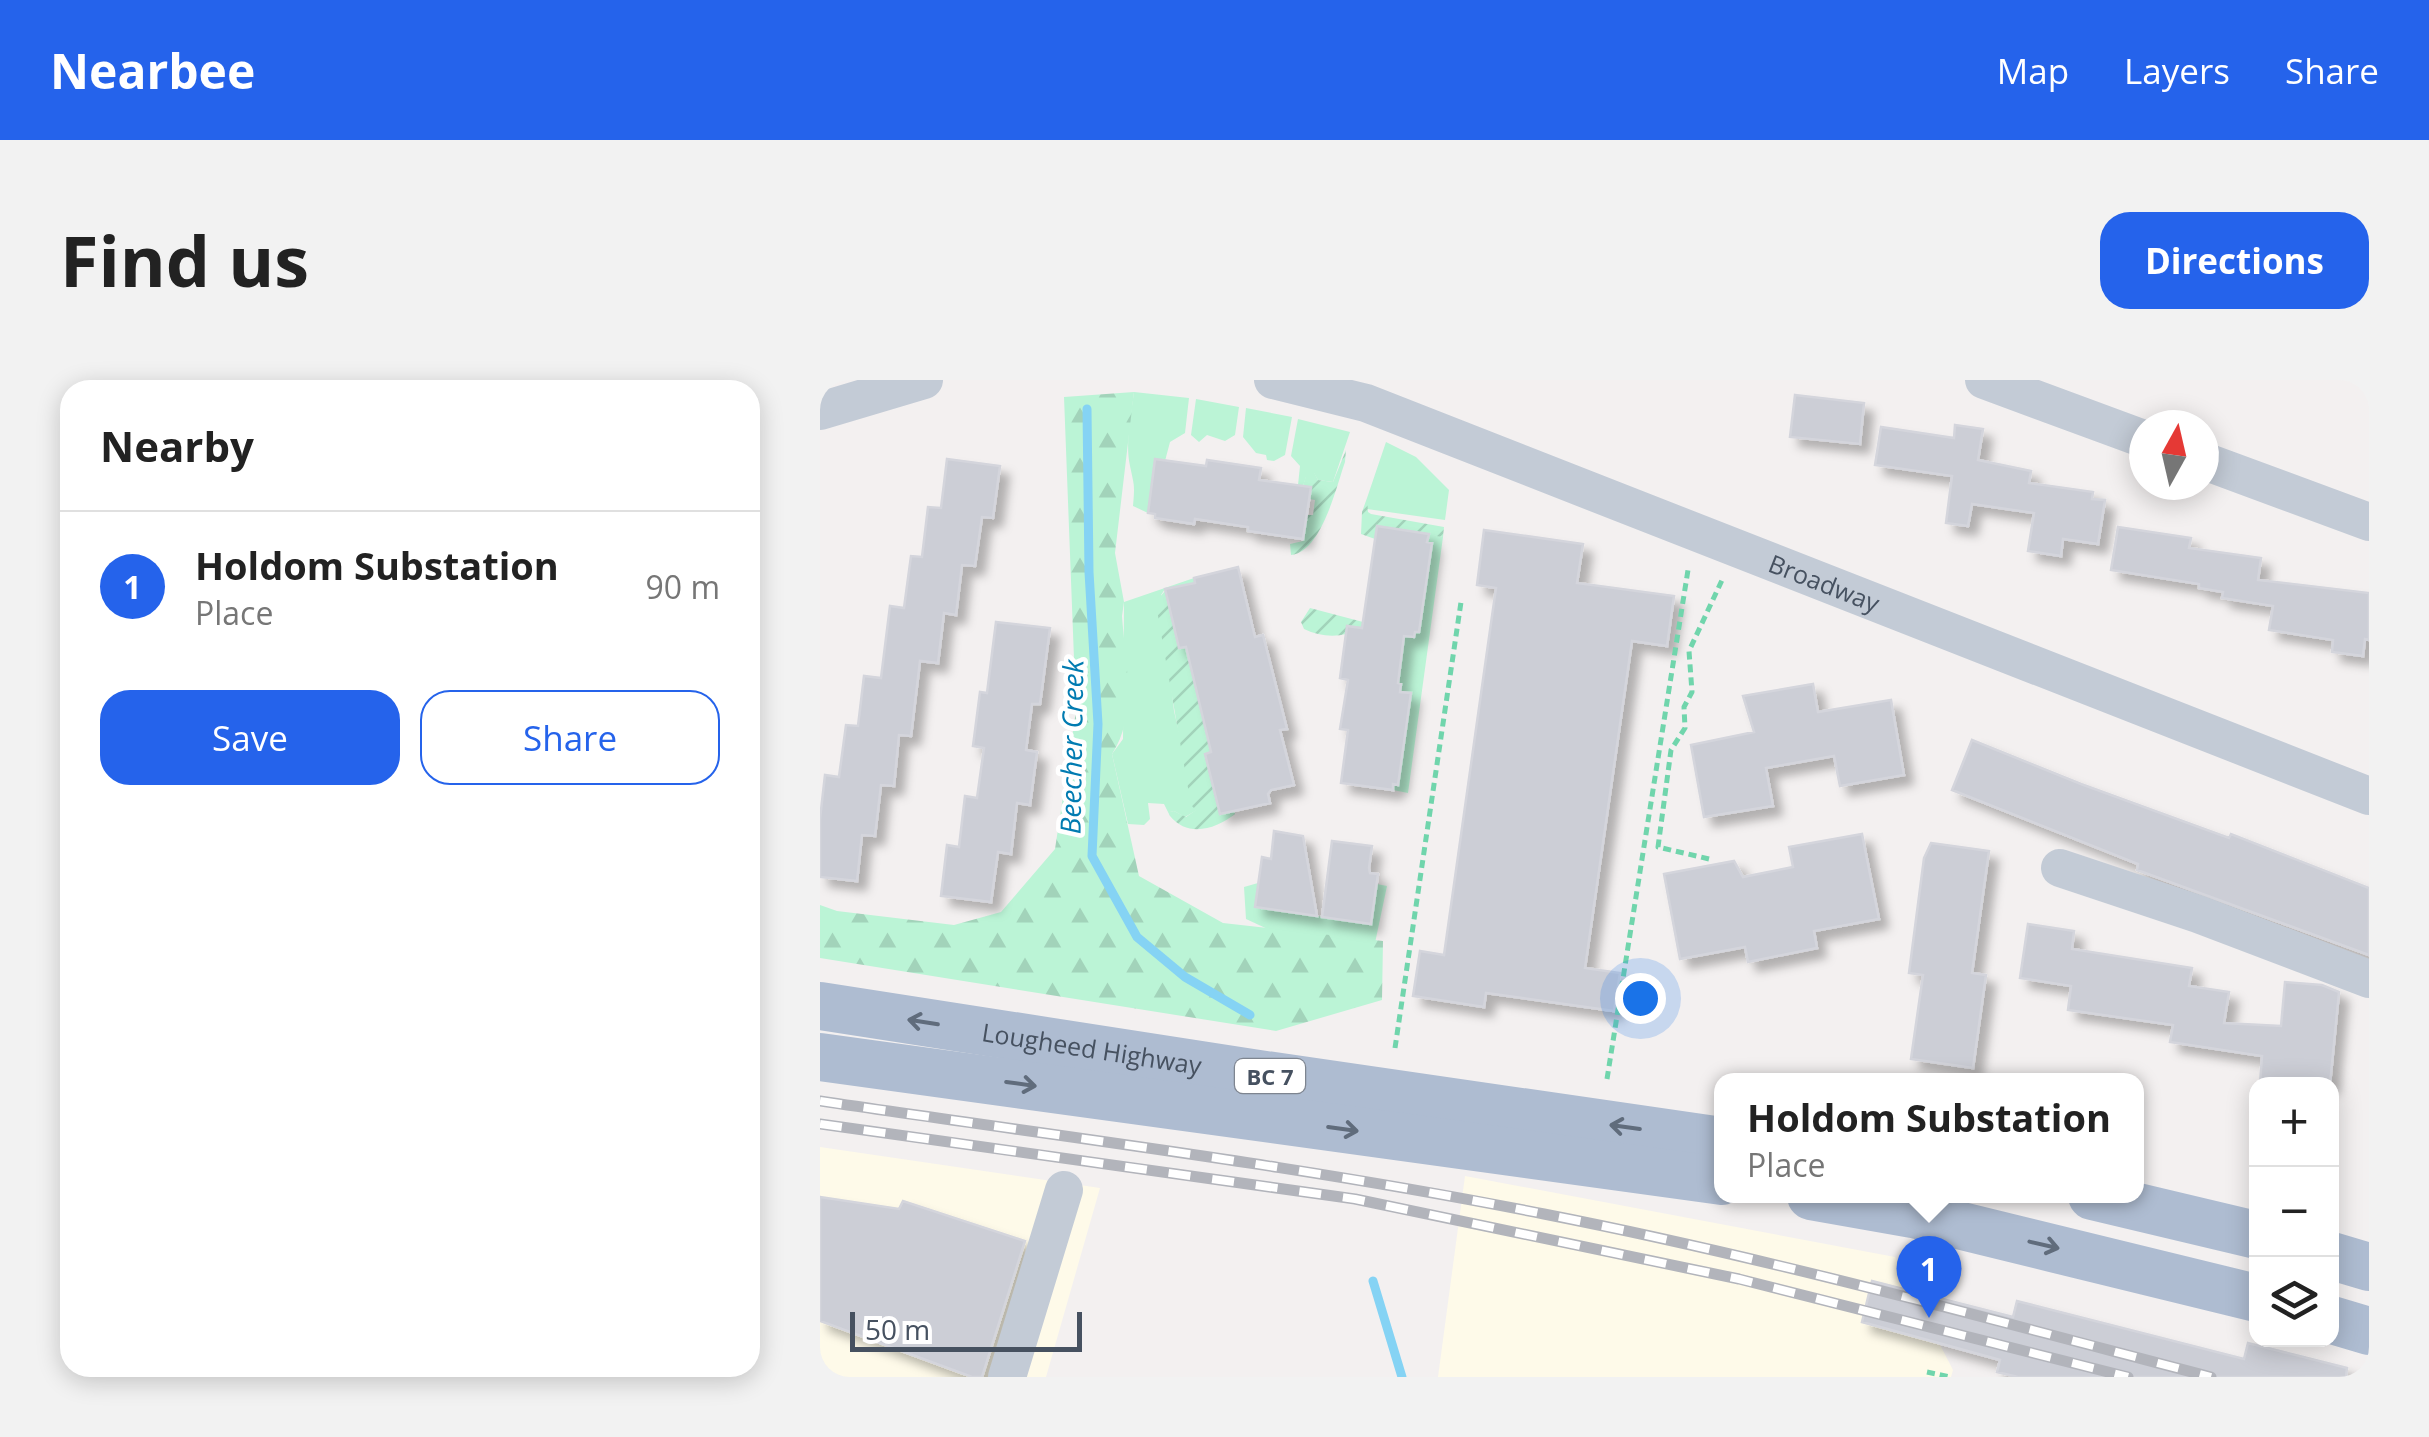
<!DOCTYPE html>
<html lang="en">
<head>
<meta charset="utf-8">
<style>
	body { margin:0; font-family:"Open Sans",sans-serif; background:#f2f2f2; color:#222 }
	.controls { position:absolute; right:30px; bottom:30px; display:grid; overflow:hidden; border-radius:20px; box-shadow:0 5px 25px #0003 }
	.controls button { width:90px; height:90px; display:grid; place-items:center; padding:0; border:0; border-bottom:2px solid #e0e0e0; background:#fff; color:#222; font:50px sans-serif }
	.compass { position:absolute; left:1309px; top:30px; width:90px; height:90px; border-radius:50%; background:#fff; box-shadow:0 5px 25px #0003; rotate:8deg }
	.scale { position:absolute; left:30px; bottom:25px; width:232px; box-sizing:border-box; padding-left:10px; border:5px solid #465160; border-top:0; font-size:28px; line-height:35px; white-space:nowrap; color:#465160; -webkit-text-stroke:8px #fff; paint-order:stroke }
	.you { position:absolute; left:820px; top:618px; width:35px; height:35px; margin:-25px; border:8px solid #fff; border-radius:50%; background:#1a73e8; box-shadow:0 0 0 15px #1a73e833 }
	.badge { display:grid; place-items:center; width:65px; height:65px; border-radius:50%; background:#2563eb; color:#fff; font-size:32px; font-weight:700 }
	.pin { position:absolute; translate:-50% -82px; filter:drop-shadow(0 2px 5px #0008) }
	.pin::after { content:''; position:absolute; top:52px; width:35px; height:30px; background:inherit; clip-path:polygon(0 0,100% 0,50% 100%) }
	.popup { position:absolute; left:894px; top:693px; width:430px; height:130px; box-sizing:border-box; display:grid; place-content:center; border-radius:20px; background:#fff; filter:drop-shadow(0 2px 8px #0005); font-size:32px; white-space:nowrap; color:#767676 }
	.popup b { font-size:38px; color:#222 }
	.popup::after { content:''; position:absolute; left:50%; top:100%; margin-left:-20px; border:20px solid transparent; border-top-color:#fff }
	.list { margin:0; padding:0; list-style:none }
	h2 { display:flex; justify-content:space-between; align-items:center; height:130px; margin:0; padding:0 40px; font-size:42px }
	h2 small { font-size:32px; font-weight:400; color:#767676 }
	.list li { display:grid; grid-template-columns:65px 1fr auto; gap:30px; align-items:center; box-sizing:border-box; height:150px; padding:0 40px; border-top:2px solid #e0e0e0 }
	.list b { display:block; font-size:38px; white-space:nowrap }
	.list p { margin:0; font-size:32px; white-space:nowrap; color:#767676 }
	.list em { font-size:32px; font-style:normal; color:#767676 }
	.actions { display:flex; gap:20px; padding:30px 40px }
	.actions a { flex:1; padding:22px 0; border:2px solid #2563eb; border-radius:30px; text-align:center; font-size:35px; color:#2563eb }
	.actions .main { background:#2563eb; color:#fff }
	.icon { flex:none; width:55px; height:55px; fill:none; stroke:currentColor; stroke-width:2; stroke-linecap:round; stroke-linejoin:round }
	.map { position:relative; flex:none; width:1549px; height:997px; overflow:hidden; border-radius:30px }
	header { display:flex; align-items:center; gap:60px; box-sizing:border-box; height:140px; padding:0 50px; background:#2563eb; color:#fff }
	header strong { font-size:48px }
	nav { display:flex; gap:55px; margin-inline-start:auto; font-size:35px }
	.intro { display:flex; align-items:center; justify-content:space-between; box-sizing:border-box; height:240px; padding:0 60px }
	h1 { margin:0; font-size:70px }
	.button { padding:25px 45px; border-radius:30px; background:#2563eb; color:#fff; font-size:35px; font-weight:700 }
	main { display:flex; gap:60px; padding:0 60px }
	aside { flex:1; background:#fff; border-radius:30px; box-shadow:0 5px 25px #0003 }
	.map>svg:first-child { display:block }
	.commercial { fill:#fefae9 }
	.green { fill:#bbf4d6 }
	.forest { fill:url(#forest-firs) }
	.garden { fill:url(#garden-furrows) }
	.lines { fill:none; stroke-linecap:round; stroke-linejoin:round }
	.stream { stroke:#85d3f4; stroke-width:9 }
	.building { fill:#ccced6; stroke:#d4d5dc; stroke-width:2.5; filter:url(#shadow) }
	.path { stroke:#70d5ac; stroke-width:5; stroke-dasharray:8 5; stroke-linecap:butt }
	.minor { stroke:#c3cbd6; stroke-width:38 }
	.major { stroke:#aebcd1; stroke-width:48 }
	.rail-casing { stroke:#b2b4bb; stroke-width:11 }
	.rail { stroke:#fff; stroke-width:8; stroke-dasharray:22; stroke-linecap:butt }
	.oneway { stroke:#606c7c }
	.labels { text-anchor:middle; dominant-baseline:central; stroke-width:9; stroke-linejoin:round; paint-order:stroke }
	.shield { fill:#fff; stroke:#7e8590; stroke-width:2.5 }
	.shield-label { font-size:22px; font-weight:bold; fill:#465160 }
	.street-label { font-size:25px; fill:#465160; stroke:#fff }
	.water-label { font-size:28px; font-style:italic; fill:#017bb1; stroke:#fff }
</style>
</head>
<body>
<header>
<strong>Nearbee</strong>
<nav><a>Map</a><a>Layers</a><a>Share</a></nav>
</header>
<div class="intro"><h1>Find us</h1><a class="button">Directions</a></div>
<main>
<aside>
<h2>Nearby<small></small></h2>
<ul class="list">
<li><span class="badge">1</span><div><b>Holdom Substation</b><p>Place</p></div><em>90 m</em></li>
</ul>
<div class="actions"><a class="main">Save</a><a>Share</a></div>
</aside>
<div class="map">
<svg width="1549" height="997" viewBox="0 0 1549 997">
	<defs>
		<pattern id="forest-firs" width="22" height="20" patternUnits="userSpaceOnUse" patternTransform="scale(2.5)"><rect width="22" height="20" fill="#bbf4d6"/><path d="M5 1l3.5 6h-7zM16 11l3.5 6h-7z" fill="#a2d3ba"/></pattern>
		<pattern id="garden-furrows" width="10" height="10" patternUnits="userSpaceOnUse" patternTransform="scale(2.5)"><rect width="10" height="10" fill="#bbf4d6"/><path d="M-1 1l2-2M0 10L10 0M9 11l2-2" fill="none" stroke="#a2d3ba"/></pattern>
		<filter id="shadow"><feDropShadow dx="9" dy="9" stdDeviation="5" flood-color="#0004"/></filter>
	</defs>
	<rect width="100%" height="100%" fill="#f3f0f0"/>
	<path class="commercial" d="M 0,767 L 280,808 L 226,997 L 0,997 Z
		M 645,796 L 1075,877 L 1133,990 L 1131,997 L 618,997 Z"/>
	<path class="green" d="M 314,12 L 369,18 L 365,53 L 350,62 L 345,81 L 335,80 L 328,133 L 313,126 C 315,104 314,105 310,86 C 305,63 311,35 314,12 Z
		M 376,19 L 419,27 L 415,55 L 405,61 L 387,55 L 379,62 L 371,55 Z
		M 426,28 L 472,37 L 465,75 L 454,81 L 447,80 L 446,75 L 436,73 L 423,57 Z
		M 478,39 L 530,52 L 513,102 L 498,100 L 494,93 L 486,97 L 483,106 L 478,105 L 480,86 L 471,76 Z
		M 566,62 L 596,77 L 629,110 L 625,140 L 547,129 L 547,118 Z
		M 609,154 L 623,157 L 588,413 L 573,410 L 580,356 L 574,354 L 581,304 L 573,303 L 580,255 L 594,257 Z
		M 374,198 L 375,203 L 345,209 L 341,215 L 354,331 L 377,430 L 365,437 L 354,431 L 350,432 L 350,436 L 344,424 L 328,423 L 330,439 L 324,445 L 308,444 L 292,374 L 303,359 L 304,222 Z
		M 438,503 L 436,527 L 551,544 L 557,504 L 567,506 L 555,563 L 484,566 L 426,539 L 424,507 Z"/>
	<path class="forest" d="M 314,12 L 295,173 L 304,222 L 302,236 C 305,281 318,335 292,374 L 319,496 L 403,543 L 563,561 L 562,620 L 456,651 L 0,578 L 0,525 L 17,531 L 134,545 L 181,532 L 235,469 L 256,331 L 244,17 Z"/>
	<path class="garden" d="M 526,70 L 525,82 C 517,104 502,172 471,175 L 470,164 L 483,161 L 487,135 L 493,135 L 495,120 L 489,119 L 483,106 L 487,92 L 494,92 L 498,100 L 513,102 Z
		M 547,118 L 548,132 L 551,134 L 624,147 L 623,157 L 557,147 L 555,159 L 541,154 L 542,132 Z
		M 345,211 L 359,267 L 366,267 L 391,372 L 386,375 L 400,434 L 414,431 L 415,434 C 396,449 368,458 350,436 L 349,432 L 354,431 L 366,437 L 376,430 L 371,425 L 337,230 L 338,219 Z
		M 490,228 L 543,242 L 542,248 C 523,258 503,258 484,249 L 481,242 Z"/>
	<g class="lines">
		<path class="stream" d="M 267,29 L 269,192 L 278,344 L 272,476 L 317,557 L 365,597 L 430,635
			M 553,901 L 582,997"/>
	</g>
	<path class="building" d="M 975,15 L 1044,23 L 1040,64 L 970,57 Z
		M 1135,45 L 1163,49 L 1158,80 L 1211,91 L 1209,103 L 1273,112 L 1272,119 L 1285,120 L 1278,164 L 1243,159 L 1241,176 L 1208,171 L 1214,133 L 1152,124 L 1148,146 L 1126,143 L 1132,96 L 1055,85 L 1061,47 L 1134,58 Z
		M 127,79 L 180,86 L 173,138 L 162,137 L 155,186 L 142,185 L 136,235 L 124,233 L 118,283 L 100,281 L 91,356 L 79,355 L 74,406 L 61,405 L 55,456 L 42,455 L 37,501 L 0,497 L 0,439 L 5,395 L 19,397 L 26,345 L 38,346 L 44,296 L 61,298 L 70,226 L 84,228 L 91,176 L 102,177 L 108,127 L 121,128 Z
		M 335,79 L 386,86 L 387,80 L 441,88 L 439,100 L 491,107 L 483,159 L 428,151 L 428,147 L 375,139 L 374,144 L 335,138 L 335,134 L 328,133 Z
		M 557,146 L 609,154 L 607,162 L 612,163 L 599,252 L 595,252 L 594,257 L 584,256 L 578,303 L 581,304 L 580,312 L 591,313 L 578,405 L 573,404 L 573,410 L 521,403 L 528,350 L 520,349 L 528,300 L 520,298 L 527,246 L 542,248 Z
		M 1298,147 L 1371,158 L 1369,168 L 1441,178 L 1438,200 L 1549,213 L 1549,260 L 1545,259 L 1543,276 L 1512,272 L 1513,260 L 1449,250 L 1453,226 L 1402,218 L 1403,212 L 1379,208 L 1379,204 L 1291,190 Z
		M 664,150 L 763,164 L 757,203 L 854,216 L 847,266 L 812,261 L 765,588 L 800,593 L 794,631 L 666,613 L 664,627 L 593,616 L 600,571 L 624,575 L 676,208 L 657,205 Z
		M 418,187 L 435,257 L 443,255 L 467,349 L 460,350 L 474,405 L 451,410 L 448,414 L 450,423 L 400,434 L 385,374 L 391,372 L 366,267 L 359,268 L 345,209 L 375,203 L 374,198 Z
		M 176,242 L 230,248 L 220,324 L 212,324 L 206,370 L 217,372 L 210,425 L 197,423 L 191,474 L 178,472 L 171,522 L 121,516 L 127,465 L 139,467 L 145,416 L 157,418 L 164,368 L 153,366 L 160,312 L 167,313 Z
		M 993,304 L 998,332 L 1071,320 L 1084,395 L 1020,406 L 1014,376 L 946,388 L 953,426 L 884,437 L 871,365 L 934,352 L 923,316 Z
		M 1152,360 L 1261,404 L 1409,458 L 1411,454 L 1549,508 L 1549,575 L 1317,490 L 1318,484 L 1132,410 Z
		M 454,451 L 483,456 L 497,536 L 435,527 L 442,477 L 451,479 Z
		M 1042,454 L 1059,539 L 994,551 L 997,568 L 928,582 L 925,567 L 860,579 L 844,494 L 914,481 L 923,497 L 973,487 L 969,467 Z
		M 512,461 L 552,466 L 549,488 L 550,493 L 558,494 L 551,544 L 502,537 Z
		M 1111,463 L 1169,471 L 1152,593 L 1166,595 L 1153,688 L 1091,679 L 1103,595 L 1089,593 L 1104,478 Z
		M 1208,544 L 1254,551 L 1252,569 L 1372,588 L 1369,606 L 1409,612 L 1404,643 L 1461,646 L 1465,602 L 1502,605 L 1519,612 L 1510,704 L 1440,704 L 1442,676 L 1350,662 L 1353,645 L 1248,630 L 1251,606 L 1200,598 Z
		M 0,817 L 79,829 L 83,821 L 205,861 L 162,997 L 152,997 L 0,941 Z
		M 1052,901 L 1193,937 L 1197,921 L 1424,979 L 1428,963 L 1527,988 L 1526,997 L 1198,997 L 1177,992 L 1180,980 L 1042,942 Z"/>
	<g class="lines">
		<path class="path" d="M 889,479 L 838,467 L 851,370 L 865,348 L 864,327 L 872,312 L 869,271 L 903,198
			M 575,668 L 641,222
			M 787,699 L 868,190
			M 1107,992 L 1130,997"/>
		<g class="minor">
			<path id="s1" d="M 453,0 L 546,23 L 1549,416"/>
			<path d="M 1164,0 L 1324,59"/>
			<path d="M 0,31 L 104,0"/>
			<path d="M 1384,81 L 1549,142"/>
			<path d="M 1240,488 L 1378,534 L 1549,599"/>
			<path d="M 187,997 L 244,810"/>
		</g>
		<g class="major">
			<path id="s2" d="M 0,626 L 432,693 L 902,761"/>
			<path d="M 0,677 L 902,801"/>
			<path d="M 991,816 L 1093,834 L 1436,918"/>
			<path d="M 1272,816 L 1436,855"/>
			<path d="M 1512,876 L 1549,887"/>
			<path d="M 1512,940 L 1549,951"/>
		</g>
		<g class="rail-casing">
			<path id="rail" d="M 0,721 C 242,757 484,786 724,834 C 949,878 1170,939 1391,997
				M 0,744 L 535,819 L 919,899 L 1308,997"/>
		</g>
		<use href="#rail" class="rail"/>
	</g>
	<defs><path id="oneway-shaft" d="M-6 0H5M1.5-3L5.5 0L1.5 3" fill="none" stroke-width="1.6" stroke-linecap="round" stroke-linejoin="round" transform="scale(2.5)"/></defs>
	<g class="oneway">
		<use href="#oneway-shaft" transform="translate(103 642) rotate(-171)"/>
		<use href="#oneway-shaft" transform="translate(201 704) rotate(8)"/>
		<use href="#oneway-shaft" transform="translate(805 747) rotate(-172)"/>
		<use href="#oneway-shaft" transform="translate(523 749) rotate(8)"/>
		<use href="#oneway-shaft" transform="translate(1224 865) rotate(13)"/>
	</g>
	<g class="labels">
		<rect class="shield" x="415" y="679" width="70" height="34" rx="8"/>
		<g class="shield-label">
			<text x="450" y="696">BC 7</text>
		</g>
		<g class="street-label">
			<text stroke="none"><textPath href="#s1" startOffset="588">Broadway</textPath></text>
			<text stroke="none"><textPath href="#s2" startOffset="275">Lougheed Highway</textPath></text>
		</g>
		<g class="water-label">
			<text transform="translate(251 367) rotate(-89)">Beecher Creek</text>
		</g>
	</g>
</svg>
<div class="controls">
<button>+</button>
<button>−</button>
<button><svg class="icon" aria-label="layers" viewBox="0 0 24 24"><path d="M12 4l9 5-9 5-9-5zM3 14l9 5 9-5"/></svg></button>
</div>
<svg class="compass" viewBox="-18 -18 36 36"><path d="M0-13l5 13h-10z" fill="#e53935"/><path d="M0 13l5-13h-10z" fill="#767676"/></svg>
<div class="scale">50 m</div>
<div class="you"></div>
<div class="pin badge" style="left:1109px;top:938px">1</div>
<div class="popup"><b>Holdom Substation</b>Place</div>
</div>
</main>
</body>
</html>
